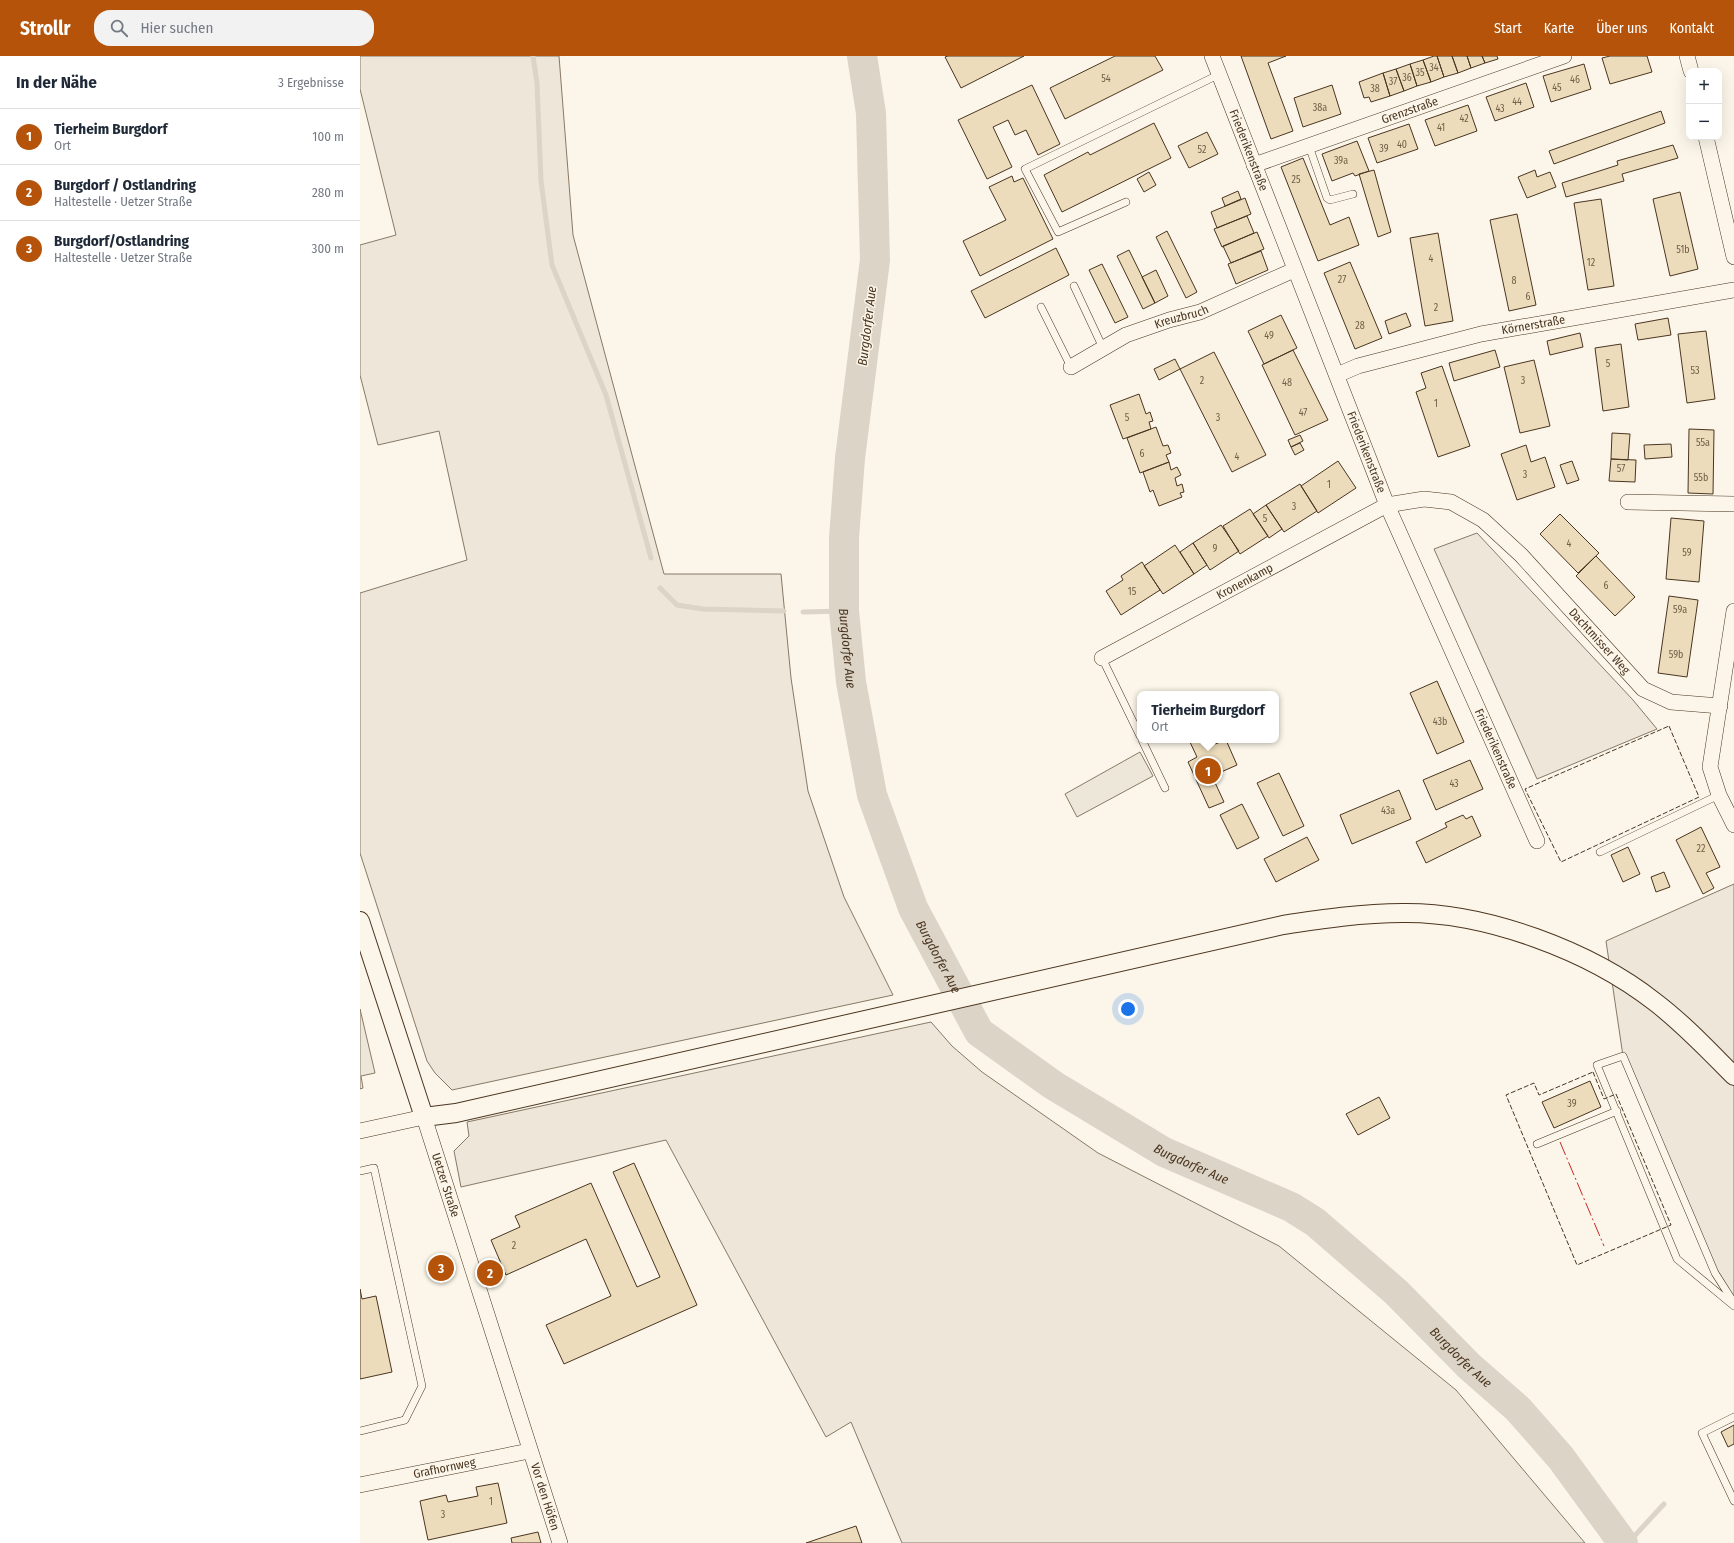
<!DOCTYPE html>
<html lang="de">
<head>
<meta charset="utf-8">
<style>
	body { margin:0; font-family:"Fira Sans Condensed",sans-serif; background:#f2f2f3; color:#1f2937 }
	.controls { position:absolute; right:12px; top:12px; display:grid; overflow:hidden; border-radius:8px; box-shadow:0 4px 16px #0002 }
	.controls button { width:36px; height:36px; display:grid; place-items:center; padding:0; border:0; border-bottom:1px solid #e0e1e3; background:#fff; color:#1f2937; font:20px sans-serif }
	.you { position:absolute; left:768px; top:953px; width:14px; height:14px; margin:-10px; border:3px solid #fff; border-radius:50%; background:#1a73e8; box-shadow:0 0 0 6px #1a73e833 }
	.badge { display:grid; place-items:center; width:26px; height:26px; border-radius:50%; background:#b45309; color:#fff; font-size:13px; font-weight:700 }
	.pin { position:absolute; translate:-50% -50%; border:2px solid #fff; box-shadow:0 1px 4px #0006 }
	.popup { position:absolute; left:777px; top:635px; width:142px; height:52px; box-sizing:border-box; display:grid; place-content:center; border-radius:8px; background:#fff; filter:drop-shadow(0 1px 3px #0005); font-size:13px; white-space:nowrap; color:#747a83 }
	.popup b { font-size:15px; color:#1f2937 }
	.popup::after { content:''; position:absolute; left:50%; top:100%; margin-left:-8px; border:8px solid transparent; border-top-color:#fff }
	.list { margin:0; padding:0; list-style:none }
	h2 { display:flex; justify-content:space-between; align-items:center; height:52px; margin:0; padding:0 16px; font-size:17px }
	h2 small { font-size:13px; font-weight:400; color:#747a83 }
	.list li { display:grid; grid-template-columns:26px 1fr auto; gap:12px; align-items:center; box-sizing:border-box; height:56px; padding:0 16px; border-top:1px solid #e0e1e3 }
	.list b { display:block; font-size:15px; white-space:nowrap }
	.list p { margin:0; font-size:13px; white-space:nowrap; color:#747a83 }
	.list em { font-size:13px; font-style:normal; color:#747a83 }
	.icon { flex:none; width:22px; height:22px; fill:none; stroke:currentColor; stroke-width:2; stroke-linecap:round; stroke-linejoin:round }
	.map { position:relative; flex:none; width:1374px; height:1487px; overflow:hidden }
	header { display:flex; align-items:center; gap:24px; box-sizing:border-box; height:56px; padding:0 20px; background:#b45309; color:#fff }
	header strong { font-size:19px }
	nav { display:flex; gap:22px; margin-inline-start:auto; font-size:14px }
	.search { width:280px; height:36px; background:#f2f2f3; display:flex; align-items:center; gap:10px; box-sizing:border-box; padding:0 14px; border-radius:16px; color:#747a83; font-size:15px }
	main { display:flex }
	aside { flex:1; background:#fff }
	.map>svg:first-child { display:block }
	.green { fill:#ede6d9; stroke:#887966 }
	.parking { fill:#ede7d9; stroke:#887966 }
	.lines { fill:none; stroke-linecap:round; stroke-linejoin:round }
	.stream { stroke:#dcd4c6; stroke-width:5 }
	.river { stroke:#dcd4c6; stroke-width:30 }
	.building { fill:#ecdcbc; stroke:#4a3520 }
	.service-casing { stroke:#4a3520; stroke-width:8 }
	.minor-casing { stroke:#4a3520; stroke-width:16 }
	.tertiary-casing { stroke:#4a3520; stroke-width:20 }
	.service { stroke:#fbf6e9; stroke-width:7 }
	.minor { stroke:#fbf6e9; stroke-width:15 }
	.tertiary { stroke:#fbf6e9; stroke-width:18 }
	.fence { stroke:#4a3520; stroke-width:1; stroke-dasharray:5 2; stroke-linecap:butt }
	.power { stroke:#c62828; stroke-width:1; stroke-dasharray:14 3 2 3; stroke-linecap:butt }
	.labels { text-anchor:middle; dominant-baseline:central; stroke-width:3; stroke-linejoin:round; paint-order:stroke }
	.number-label { font-size:10px; fill:#725f47 }
	.street-label { font-size:12px; fill:#4a3520; stroke:#fbf6e9 }
	.water-label { font-size:13px; font-style:italic; fill:#4a3520; stroke:#fbf6e9 }
</style>
</head>
<body>
<header>
<strong>Strollr</strong>
<div class="search"><svg class="icon" aria-label="search" viewBox="0 0 24 24"><circle cx="10" cy="10" r="6"/><path d="M15 15l6 6"/></svg>Hier suchen</div>
<nav><a>Start</a><a>Karte</a><a>Über uns</a><a>Kontakt</a></nav>
</header>
<main>
<aside>
<h2>In der Nähe<small>3 Ergebnisse</small></h2>
<ul class="list">
<li><span class="badge">1</span><div><b>Tierheim Burgdorf</b><p>Ort</p></div><em>100 m</em></li>
<li><span class="badge">2</span><div><b>Burgdorf / Ostlandring</b><p>Haltestelle · Uetzer Straße</p></div><em>280 m</em></li>
<li><span class="badge">3</span><div><b>Burgdorf/Ostlandring</b><p>Haltestelle · Uetzer Straße</p></div><em>300 m</em></li>
</ul>
</aside>
<div class="map">
<svg width="1374" height="1487" viewBox="0 0 1374 1487">
	<rect width="100%" height="100%" fill="#fbf6e9"/>
	<path class="green" d="M 0,0 L 199,0 L 213,179 L 304,518 L 421,518 L 431,622 L 448,735 L 484,841 L 533,939 L 92,1034 L 75,1017 L 67,1005 L 0,797 L 0,537 L 107,504 L 79,375 L 18,389 L 0,319 L 0,189 L 36,179 L 0,33 Z
		M 1117,477 L 1273,644 L 1297,673 L 1177,723 L 1074,493 Z
		M 1374,828 L 1374,1243 L 1355,1217 L 1263,1000 L 1246,885 Z
		M 571,966 L 592,990 L 622,1016 L 738,1097 L 919,1190 L 1096,1334 L 1225,1487 L 542,1487 L 491,1366 L 466,1381 L 306,1084 L 101,1131 L 94,1095 L 109,1080 L 107,1066 Z"/>
	<path class="parking" d="M 780,696 L 793,720 L 717,761 L 705,738 Z
		M 0,953 L 15,1017 L 1,1020 L 3,1032 L 0,1033 Z"/>
	<g class="lines">
		<path class="stream" d="M 173,0 L 177,27 L 181,125 L 192,209 L 246,339 L 291,502
			M 300,532 L 317,549 L 343,553 L 424,555
			M 443,556 L 484,555
			M 1268,1487 L 1304,1448"/>
		<path class="river" id="s1" d="M 502,0 L 511,57 L 515,204 L 490,402 L 484,482 L 484,555 L 491,626 L 512,739 L 553,852 L 619,976 L 693,1029 L 804,1096 L 931,1151 L 955,1166 L 1036,1236 L 1109,1310 L 1158,1353 L 1201,1402 L 1263,1487"/>
	</g>
	<path class="building" d="M 588,0 L 664,0 L 601,32 L 585,1 Z
		M 755,0 L 795,0 L 803,14 L 705,63 L 690,32 Z
		M 881,0 L 926,0 L 908,7 L 933,75 L 911,83 Z
		M 1074,0 L 1077,0 L 1084,21 L 1071,26 L 1063,4 Z
		M 1077,0 L 1092,0 L 1098,17 L 1084,21 Z
		M 1092,0 L 1107,0 L 1111,12 L 1098,17 Z
		M 1107,0 L 1122,0 L 1125,7 L 1111,12 Z
		M 1122,0 L 1137,0 L 1138,3 L 1125,7 Z
		M 1250,0 L 1287,0 L 1292,16 L 1250,28 L 1242,2 Z
		M 1063,4 L 1071,26 L 1057,30 L 1050,8 Z
		M 1050,8 L 1057,30 L 1044,35 L 1036,13 Z
		M 1224,8 L 1231,33 L 1191,46 L 1183,20 Z
		M 1036,13 L 1044,35 L 1030,40 L 1023,17 Z
		M 1023,17 L 1030,40 L 1011,46 L 1009,41 L 1004,42 L 999,26 Z
		M 1166,27 L 1174,51 L 1135,65 L 1126,41 Z
		M 672,29 L 700,88 L 678,99 L 666,74 L 655,79 L 648,64 L 633,71 L 652,111 L 627,123 L 598,64 Z
		M 972,29 L 981,58 L 943,71 L 934,42 Z
		M 1108,49 L 1117,75 L 1075,90 L 1065,64 Z
		M 1301,55 L 1305,67 L 1194,108 L 1189,95 Z
		M 794,67 L 811,102 L 702,156 L 684,119 L 728,96 L 730,99 Z
		M 1049,68 L 1058,93 L 1017,107 L 1008,82 Z
		M 847,76 L 858,98 L 829,112 L 818,90 Z
		M 997,85 L 1009,115 L 995,120 L 993,117 L 972,125 L 962,98 Z
		M 1313,89 L 1318,102 L 1262,118 L 1264,125 L 1206,141 L 1202,127 L 1258,109 L 1257,105 Z
		M 943,102 L 970,169 L 989,161 L 999,189 L 958,205 L 921,111 Z
		M 1014,114 L 1031,176 L 1018,181 L 999,118 Z
		M 1175,114 L 1177,121 L 1190,116 L 1196,131 L 1167,142 L 1158,121 Z
		M 789,116 L 796,129 L 784,136 L 777,123 Z
		M 652,120 L 654,126 L 663,122 L 693,183 L 620,220 L 603,185 L 646,164 L 629,131 Z
		M 878,135 L 881,143 L 865,150 L 862,142 Z
		M 1320,136 L 1338,213 L 1310,220 L 1293,143 Z
		M 885,142 L 891,158 L 857,172 L 851,156 Z
		M 1241,143 L 1254,230 L 1228,234 L 1214,147 Z
		M 1157,158 L 1176,249 L 1149,255 L 1130,164 Z
		M 887,160 L 894,177 L 862,191 L 854,173 Z
		M 807,175 L 837,236 L 826,242 L 796,181 Z
		M 897,176 L 904,193 L 871,207 L 863,190 Z
		M 1078,177 L 1093,265 L 1065,270 L 1050,182 Z
		M 696,192 L 709,219 L 625,262 L 611,235 Z
		M 769,194 L 795,247 L 783,253 L 757,200 Z
		M 901,195 L 908,214 L 876,228 L 868,208 Z
		M 990,206 L 1022,282 L 995,293 L 964,217 Z
		M 742,208 L 768,261 L 755,267 L 729,214 Z
		M 796,214 L 808,240 L 795,247 L 782,221 Z
		M 1046,257 L 1051,270 L 1029,278 L 1025,265 Z
		M 921,259 L 937,292 L 904,308 L 888,275 Z
		M 1308,262 L 1311,279 L 1278,284 L 1275,268 Z
		M 1346,275 L 1355,343 L 1327,347 L 1318,278 Z
		M 1220,277 L 1223,291 L 1190,299 L 1187,285 Z
		M 1261,288 L 1269,351 L 1243,355 L 1235,292 Z
		M 933,294 L 968,364 L 935,379 L 902,309 Z
		M 1135,294 L 1140,311 L 1094,325 L 1089,307 Z
		M 854,296 L 906,399 L 872,416 L 820,313 Z
		M 815,303 L 820,313 L 799,324 L 794,313 Z
		M 1174,304 L 1190,370 L 1160,377 L 1144,311 Z
		M 1082,310 L 1110,390 L 1078,401 L 1056,336 L 1066,332 L 1061,317 Z
		M 779,338 L 786,358 L 790,356 L 793,365 L 789,366 L 791,373 L 763,383 L 750,349 Z
		M 796,371 L 803,390 L 808,389 L 811,397 L 806,399 L 809,406 L 780,417 L 767,382 Z
		M 1329,373 L 1354,374 L 1353,438 L 1328,437 Z
		M 1252,377 L 1270,378 L 1268,404 L 1251,403 Z
		M 940,379 L 943,385 L 931,391 L 928,384 Z
		M 940,387 L 944,394 L 935,399 L 931,391 Z
		M 1311,388 L 1312,401 L 1285,403 L 1284,389 Z
		M 1166,389 L 1171,406 L 1185,401 L 1195,431 L 1157,444 L 1141,398 Z
		M 1251,403 L 1276,404 L 1275,426 L 1249,425 Z
		M 978,405 L 996,432 L 958,457 L 941,430 Z
		M 1212,405 L 1219,424 L 1207,428 L 1200,409 Z
		M 809,406 L 811,414 L 817,411 L 821,419 L 815,422 L 817,430 L 822,428 L 824,436 L 820,437 L 822,441 L 799,450 L 793,434 L 790,436 L 783,416 Z
		M 940,428 L 957,455 L 924,476 L 906,449 Z
		M 906,449 L 922,473 L 909,482 L 893,458 Z
		M 890,453 L 908,480 L 880,498 L 863,470 Z
		M 1200,458 L 1239,497 L 1218,517 L 1180,478 Z
		M 1311,462 L 1344,465 L 1339,526 L 1306,523 Z
		M 861,469 L 879,495 L 850,514 L 833,487 Z
		M 833,487 L 847,509 L 834,518 L 820,496 Z
		M 815,489 L 834,518 L 803,538 L 784,510 Z
		M 1236,500 L 1275,541 L 1255,560 L 1216,520 Z
		M 782,506 L 800,534 L 761,559 L 746,535 L 763,524 L 761,520 Z
		M 1309,540 L 1338,544 L 1327,621 L 1298,617 Z
		M 1077,625 L 1104,686 L 1077,698 L 1050,637 Z
		M 829,684 L 853,684 L 855,688 L 866,684 L 877,709 L 852,720 L 864,746 L 849,752 L 828,706 L 837,701 Z
		M 1110,704 L 1123,733 L 1076,754 L 1063,724 Z
		M 919,717 L 944,770 L 923,780 L 897,727 Z
		M 1039,734 L 1051,763 L 992,788 L 980,759 Z
		M 882,748 L 899,782 L 877,793 L 860,759 Z
		M 1103,759 L 1106,763 L 1112,760 L 1121,780 L 1066,807 L 1056,786 L 1087,771 L 1085,767 Z
		M 1341,771 L 1360,811 L 1346,817 L 1354,832 L 1343,838 L 1316,784 Z
		M 947,781 L 959,804 L 916,826 L 904,803 Z
		M 1268,791 L 1280,818 L 1263,826 L 1251,799 Z
		M 1304,816 L 1310,831 L 1296,836 L 1291,821 Z
		M 1230,1025 L 1241,1051 L 1194,1072 L 1182,1046 Z
		M 1019,1041 L 1030,1062 L 998,1079 L 986,1058 Z
		M 274,1107 L 337,1249 L 204,1308 L 186,1269 L 251,1240 L 226,1183 L 146,1219 L 131,1184 L 160,1171 L 155,1160 L 231,1127 L 277,1231 L 300,1221 L 253,1116 Z
		M 0,1233 L 2,1243 L 16,1240 L 32,1316 L 0,1323 Z
		M 1374,1369 L 1374,1388 L 1368,1391 L 1361,1376 Z
		M 138,1427 L 147,1467 L 68,1484 L 60,1445 L 86,1439 L 88,1446 L 118,1440 L 116,1431 Z
		M 496,1470 L 502,1487 L 446,1487 Z
		M 178,1476 L 181,1487 L 152,1487 L 151,1482 Z"/>
	<g class="lines">
		<g class="service-casing">
			<path id="service" d="M 949,90 L 967,142 L 970,144 L 993,138
				M 766,146 L 698,176 L 665,113 L 860,18
				M 714,230 L 743,292
				M 681,251 L 711,311
				M 742,602 L 780,680
				M 782,684 L 805,732
				M 1240,796 L 1359,739
				M 1177,1088 L 1257,1055
				M 0,1115 L 14,1112 L 62,1330 L 45,1364 L 0,1375
				M 1374,1247 L 1355,1217 L 1263,1000 L 1237,1009 L 1317,1203 L 1374,1250
				M 1374,1361 L 1342,1377 L 1374,1445"/>
		</g>
		<g class="minor-casing">
			<g id="minor">
				<path id="s2" d="M 852,0 L 1027,449 L 1177,785"/>
				<path d="M 1327,0 L 1331,15"/>
				<path d="M 1346,81 L 1374,201"/>
				<path id="s3" d="M 894,109 L 1204,0"/>
				<path id="s4" d="M 711,311 L 766,279 L 809,264 L 840,256 L 934,214"/>
				<path id="s5" d="M 977,319 L 998,310 L 1121,278 L 1374,234"/>
				<path d="M 1268,446 L 1374,448"/>
				<path d="M 1374,555 L 1350,711 L 1359,739 L 1374,769"/>
				<path id="s6" d="M 742,602 L 1027,449 L 1064,443 L 1091,446 L 1123,464 L 1161,499 L 1283,633 L 1311,646 L 1360,650"/>
				<path id="s7" d="M 0,1075 L 64,1061 L 200,1487"/>
				<path id="s8" d="M 0,1429 L 169,1395"/>
			</g>
		</g>
		<g class="tertiary-casing">
			<path id="tertiary" d="M 0,865 L 64,1061 L 96,1057 L 923,869 C 962,863 1002,857 1043,857 C 1126,856 1230,895 1295,946 C 1324,968 1349,995 1374,1020"/>
		</g>
		<use href="#service" class="service"/>
		<use href="#minor" class="minor"/>
		<use href="#tertiary" class="tertiary"/>
		<path class="fence" d="M 1309,670 L 1339,741 L 1201,806 L 1165,733 Z
			M 1233,1016 L 1244,1043 L 1256,1038 L 1311,1169 L 1217,1209 L 1146,1039 L 1174,1027 L 1179,1039 Z"/>
		<path class="power" d="M 1200,1086 L 1244,1190"/>
	</g>
	<g class="labels">
		<g class="number-label">
			<text x="1074" y="12">34</text>
			<text x="1060" y="17">35</text>
			<text x="1047" y="22">36</text>
			<text x="746" y="23">54</text>
			<text x="1215" y="24">46</text>
			<text x="1033" y="26">37</text>
			<text x="1197" y="32">45</text>
			<text x="1015" y="33">38</text>
			<text x="1157" y="46">44</text>
			<text x="960" y="52">38a</text>
			<text x="1140" y="53">43</text>
			<text x="1104" y="63">42</text>
			<text x="1081" y="72">41</text>
			<text x="1042" y="89">40</text>
			<text x="1024" y="93">39</text>
			<text x="842" y="94">52</text>
			<text x="981" y="105">39a</text>
			<text x="936" y="124">25</text>
			<text x="1323" y="194">51b</text>
			<text x="1071" y="203">4</text>
			<text x="1231" y="207">12</text>
			<text x="982" y="224">27</text>
			<text x="1154" y="225">8</text>
			<text x="1168" y="241">6</text>
			<text x="1076" y="252">2</text>
			<text x="1000" y="270">28</text>
			<text x="909" y="280">49</text>
			<text x="1248" y="308">5</text>
			<text x="1335" y="315">53</text>
			<text x="842" y="325">2</text>
			<text x="1163" y="325">3</text>
			<text x="927" y="327">48</text>
			<text x="1076" y="348">1</text>
			<text x="943" y="357">47</text>
			<text x="767" y="362">5</text>
			<text x="858" y="362">3</text>
			<text x="1343" y="387">55a</text>
			<text x="782" y="398">6</text>
			<text x="877" y="401">4</text>
			<text x="1261" y="413">57</text>
			<text x="1165" y="419">3</text>
			<text x="1341" y="422">55b</text>
			<text x="969" y="429">1</text>
			<text x="934" y="451">3</text>
			<text x="905" y="463">5</text>
			<text x="1209" y="488">4</text>
			<text x="855" y="493">9</text>
			<text x="1327" y="497">59</text>
			<text x="1246" y="530">6</text>
			<text x="772" y="536">15</text>
			<text x="1320" y="554">59a</text>
			<text x="1316" y="599">59b</text>
			<text x="1080" y="666">43b</text>
			<text x="1094" y="728">43</text>
			<text x="1028" y="755">43a</text>
			<text x="1341" y="793">22</text>
			<text x="1212" y="1048">39</text>
			<text x="154" y="1190">2</text>
			<text x="131" y="1446">1</text>
			<text x="83" y="1459">3</text>
		</g>
		<g class="street-label">
			<text stroke="none"><textPath href="#s3" startOffset="165">Grenzstraße</textPath></text>
			<text stroke="none"><textPath href="#s2" startOffset="101">Friederikenstraße</textPath></text>
			<text stroke="none"><textPath href="#s4" startOffset="122">Kreuzbruch</textPath></text>
			<text stroke="none"><textPath href="#s5" startOffset="203">Körnerstraße</textPath></text>
			<text stroke="none"><textPath href="#s2" startOffset="425">Friederikenstraße</textPath></text>
			<text stroke="none"><textPath href="#s6" startOffset="162">Kronenkamp</textPath></text>
			<text stroke="none"><textPath href="#s6" startOffset="593">Dachtmisser Weg</textPath></text>
			<text stroke="none"><textPath href="#s2" startOffset="749">Friederikenstraße</textPath></text>
			<text stroke="none"><textPath href="#s7" startOffset="137">Uetzer Straße</textPath></text>
			<text stroke="none"><textPath href="#s8" startOffset="86">Grafhornweg</textPath></text>
			<text stroke="none"><textPath href="#s7" startOffset="464">Vor den Höfen</textPath></text>
		</g>
		<g class="water-label">
			<text transform="translate(507 270) rotate(-83)">Burgdorfer Aue</text>
			<text stroke="none"><textPath href="#s1" startOffset="595">Burgdorfer Aue</textPath></text>
			<text stroke="none"><textPath href="#s1" startOffset="919">Burgdorfer Aue</textPath></text>
			<text stroke="none"><textPath href="#s1" startOffset="1255">Burgdorfer Aue</textPath></text>
			<text stroke="none"><textPath href="#s1" startOffset="1591">Burgdorfer Aue</textPath></text>
		</g>
	</g>
</svg>
<div class="controls">
<button>+</button>
<button>−</button>
</div>
<div class="you"></div>
<div class="pin badge" style="left:848px;top:715px">1</div>
<div class="popup"><b>Tierheim Burgdorf</b>Ort</div>
<div class="pin badge" style="left:130px;top:1217px">2</div>
<div class="pin badge" style="left:81px;top:1212px">3</div>
</div>
</main>
</body>
</html>
